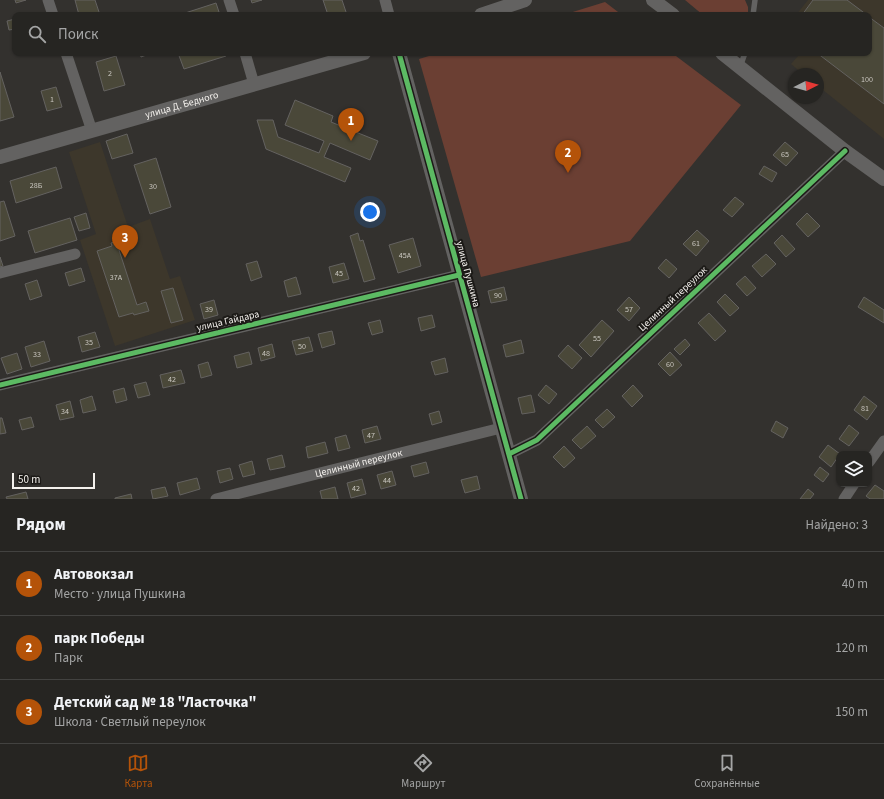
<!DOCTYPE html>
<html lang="ru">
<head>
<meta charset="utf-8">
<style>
	body { margin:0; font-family:"Source Sans 3",sans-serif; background:#32312f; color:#f1f3f6 }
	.controls { position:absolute; right:12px; bottom:12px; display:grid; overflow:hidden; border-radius:8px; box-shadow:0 1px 3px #0004 }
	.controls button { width:36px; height:36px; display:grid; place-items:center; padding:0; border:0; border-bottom:1px solid #424240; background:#262522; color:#f1f3f6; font:20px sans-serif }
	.compass { position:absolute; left:788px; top:68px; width:36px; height:36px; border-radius:50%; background:#262522; box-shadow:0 1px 3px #0004; rotate:84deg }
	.scale { position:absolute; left:12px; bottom:10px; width:83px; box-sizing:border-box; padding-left:4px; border:2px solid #f4f1ed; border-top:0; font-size:11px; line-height:14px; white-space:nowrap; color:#f4f1ed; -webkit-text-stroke:3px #1c1a17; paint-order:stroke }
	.you { position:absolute; left:370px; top:212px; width:14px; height:14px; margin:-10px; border:3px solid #fff; border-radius:50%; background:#1a73e8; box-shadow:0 0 0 6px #1a73e833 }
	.badge { display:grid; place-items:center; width:26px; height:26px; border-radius:50%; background:#b45309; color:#fff; font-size:13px; font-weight:700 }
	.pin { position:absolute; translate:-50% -33px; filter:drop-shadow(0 1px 2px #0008) }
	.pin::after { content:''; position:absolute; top:21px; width:14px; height:12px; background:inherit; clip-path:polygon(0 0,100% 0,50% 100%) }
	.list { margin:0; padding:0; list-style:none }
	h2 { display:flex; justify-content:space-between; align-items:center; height:52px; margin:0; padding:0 16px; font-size:17px }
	h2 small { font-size:13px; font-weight:400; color:#a4a5a5 }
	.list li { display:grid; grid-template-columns:26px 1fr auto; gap:12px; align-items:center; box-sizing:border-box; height:64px; padding:0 16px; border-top:1px solid #424240 }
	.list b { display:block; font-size:15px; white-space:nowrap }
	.list p { margin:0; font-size:13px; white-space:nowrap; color:#a4a5a5 }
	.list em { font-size:13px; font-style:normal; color:#a4a5a5 }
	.icon { flex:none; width:22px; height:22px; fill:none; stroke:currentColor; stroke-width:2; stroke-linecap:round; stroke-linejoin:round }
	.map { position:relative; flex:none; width:884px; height:499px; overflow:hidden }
	.search { position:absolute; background:#262522; box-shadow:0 1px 3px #0004; left:12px; right:12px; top:12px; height:44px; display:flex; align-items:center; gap:10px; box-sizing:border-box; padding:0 14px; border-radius:8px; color:#a4a5a5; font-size:15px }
	.sheet { height:244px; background:#262522 }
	nav { display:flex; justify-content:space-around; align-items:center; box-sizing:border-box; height:56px; border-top:1px solid #424240; background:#262522; font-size:11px; color:#a4a5a5 }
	nav a { display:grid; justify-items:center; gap:2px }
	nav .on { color:#b45309 }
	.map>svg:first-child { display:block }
	.built { fill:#3d372b }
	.green { fill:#6b3f33 }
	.building { fill:#4a4839; stroke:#646260 }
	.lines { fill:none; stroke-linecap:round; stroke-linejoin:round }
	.service { stroke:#636261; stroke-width:5.5 }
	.minor { stroke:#636261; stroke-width:11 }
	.tertiary { stroke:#636261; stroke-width:14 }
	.cycleway-casing { stroke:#1c1a17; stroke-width:8 }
	.cycleway { stroke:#5cba63; stroke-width:5 }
	.labels { text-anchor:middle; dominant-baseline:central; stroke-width:4; stroke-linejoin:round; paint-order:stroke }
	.number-label { font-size:8px; fill:#cac7c0 }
	.street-label { font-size:10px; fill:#f4f1ed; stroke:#1c1a17 }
</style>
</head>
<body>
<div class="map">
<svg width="884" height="499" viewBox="0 0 884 499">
	<rect width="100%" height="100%" fill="#33312e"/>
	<path class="built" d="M 808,0 L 884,0 L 884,139 L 818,86 L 818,74 L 803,74 L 791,64 L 798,56 L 795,53 L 869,53 L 869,15 L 796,15 Z
		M 100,142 L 128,227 L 150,219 L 170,279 L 180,276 L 195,320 L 115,346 L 80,240 L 96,234 L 69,152 Z"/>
	<path class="green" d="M 685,0 L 745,0 L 748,7 L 748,15 L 703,15 Z
		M 605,2 L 622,15 L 563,15 Z
		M 439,53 L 672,53 L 741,105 L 630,241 L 481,277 L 419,59 Z"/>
	<path class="building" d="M 15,0 L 26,0 L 16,3 Z
		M 75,0 L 95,0 L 100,15 L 79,15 Z
		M 251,0 L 262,0 L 252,3 Z
		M 323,0 L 342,0 L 347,15 L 328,15 Z
		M 813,0 L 847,0 L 867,15 L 802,15 Z
		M 216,3 L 219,12 L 208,15 L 179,15 Z
		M 869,17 L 884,28 L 884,104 L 817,53 L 869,53 Z
		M 15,19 L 15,29 L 9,30 L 7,21 Z
		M 140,53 L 148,53 L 149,54 L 141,57 Z
		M 178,53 L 225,53 L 226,56 L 184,69 Z
		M 116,56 L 125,85 L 104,91 L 96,62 Z
		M 0,72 L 14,117 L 0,121 Z
		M 56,87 L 62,107 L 47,111 L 41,91 Z
		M 295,100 L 333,116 L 331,122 L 378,141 L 370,160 L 330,143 L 324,157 L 351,168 L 345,182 L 266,149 L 257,120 L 273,120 L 278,137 L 319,153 L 324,141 L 285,125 Z
		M 127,134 L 133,153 L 112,159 L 106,141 Z
		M 785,142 L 798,153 L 786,166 L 773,155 Z
		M 156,158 L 171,207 L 150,214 L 134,165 Z
		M 764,166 L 777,173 L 772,182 L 759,174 Z
		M 56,167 L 62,188 L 16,203 L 10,181 Z
		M 735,197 L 744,204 L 732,217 L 723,210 Z
		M 4,201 L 15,236 L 0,241 L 0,202 Z
		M 86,213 L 90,228 L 79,231 L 74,217 Z
		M 807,213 L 820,226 L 808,237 L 796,224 Z
		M 70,218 L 77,240 L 35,253 L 28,231 Z
		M 697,230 L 709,241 L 696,256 L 683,244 Z
		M 358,233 L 360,241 L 363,240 L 375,279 L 364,282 L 350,236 Z
		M 782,235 L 795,249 L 786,257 L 774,243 Z
		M 126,238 L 129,246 L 119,250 L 137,305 L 146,302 L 149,311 L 134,315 L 133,313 L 119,317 L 97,251 L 112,246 L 111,243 Z
		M 413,238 L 421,266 L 398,273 L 389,245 Z
		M 766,254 L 776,264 L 762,277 L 752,266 Z
		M 0,257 L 3,266 L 0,267 Z
		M 666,259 L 677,269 L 669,278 L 658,268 Z
		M 257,261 L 262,277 L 251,281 L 246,264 Z
		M 344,263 L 349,279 L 333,283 L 329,267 Z
		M 81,268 L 85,281 L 69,286 L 65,273 Z
		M 745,276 L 756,288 L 747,296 L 736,284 Z
		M 296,277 L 301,294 L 288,297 L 284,281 Z
		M 37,280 L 42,296 L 30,300 L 25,284 Z
		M 504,287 L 507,300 L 491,303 L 488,291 Z
		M 173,288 L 183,320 L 171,323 L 161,291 Z
		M 725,294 L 739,308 L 730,316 L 717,302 Z
		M 629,297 L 640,308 L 629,321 L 617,310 Z
		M 864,297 L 884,310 L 884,323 L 858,307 Z
		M 214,300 L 218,315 L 204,319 L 200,304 Z
		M 709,313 L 726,331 L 715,341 L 698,323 Z
		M 432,315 L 435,327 L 421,331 L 418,318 Z
		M 380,320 L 383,332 L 372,335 L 368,323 Z
		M 602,320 L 614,331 L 591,357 L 579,345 Z
		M 332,331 L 335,344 L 322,348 L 318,334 Z
		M 95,332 L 100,347 L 82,352 L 78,337 Z
		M 309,337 L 313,351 L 296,355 L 292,341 Z
		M 685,339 L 690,345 L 680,355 L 674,349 Z
		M 521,340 L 524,353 L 506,357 L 503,345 Z
		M 44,341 L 50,361 L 31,367 L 25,347 Z
		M 272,344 L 275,357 L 261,361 L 258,348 Z
		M 568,345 L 582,358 L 572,369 L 558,356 Z
		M 249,352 L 252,364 L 237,368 L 234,356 Z
		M 670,352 L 682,365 L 670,376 L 658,364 Z
		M 17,353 L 22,369 L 7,374 L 1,358 Z
		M 445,358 L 448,372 L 435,375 L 431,362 Z
		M 208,362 L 212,375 L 201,378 L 198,365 Z
		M 181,370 L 185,383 L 163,388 L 160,375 Z
		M 146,382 L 150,395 L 138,398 L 134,385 Z
		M 546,385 L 557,394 L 549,404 L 538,395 Z
		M 633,385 L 643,396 L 632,407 L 622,396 Z
		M 124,388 L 127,400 L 116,403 L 113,391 Z
		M 531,395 L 535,412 L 522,414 L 518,398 Z
		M 92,396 L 96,410 L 83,413 L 80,400 Z
		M 864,396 L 877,406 L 867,420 L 854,410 Z
		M 70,401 L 74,417 L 60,420 L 56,405 Z
		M 607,409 L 615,417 L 603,428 L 595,420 Z
		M 439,411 L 442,422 L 432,425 L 429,414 Z
		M 31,417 L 34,427 L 22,430 L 19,420 Z
		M 0,418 L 2,418 L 6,433 L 0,434 Z
		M 776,421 L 788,428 L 783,438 L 771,431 Z
		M 849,425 L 859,433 L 849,446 L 839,439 Z
		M 377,426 L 381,439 L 365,443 L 362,430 Z
		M 587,426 L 596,436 L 581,449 L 572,440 Z
		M 346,435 L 350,448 L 338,451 L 335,438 Z
		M 325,442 L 328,453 L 308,458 L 306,447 Z
		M 828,445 L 840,454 L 831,467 L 819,457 Z
		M 564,446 L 575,458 L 564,468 L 553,457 Z
		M 282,455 L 285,467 L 270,470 L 267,459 Z
		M 252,461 L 255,474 L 243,477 L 239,465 Z
		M 426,462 L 429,473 L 414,477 L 411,466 Z
		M 820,467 L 829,474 L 823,482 L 814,475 Z
		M 230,468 L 233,479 L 220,483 L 217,471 Z
		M 392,471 L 396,485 L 381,489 L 377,475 Z
		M 477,476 L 480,489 L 465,493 L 461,480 Z
		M 197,478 L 200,489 L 180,495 L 177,483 Z
		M 362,479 L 366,494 L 351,498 L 347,483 Z
		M 875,485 L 884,491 L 884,499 L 870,499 L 866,496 Z
		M 165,487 L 168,496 L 153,499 L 151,490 Z
		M 335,487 L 338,499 L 322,499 L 320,491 Z
		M 808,489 L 814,494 L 810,499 L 800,499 Z
		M 26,492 L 28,499 L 7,499 L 6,497 Z
		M 131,494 L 132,499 L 115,499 L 115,498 Z"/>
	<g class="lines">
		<path class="service" d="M 753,15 L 755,0
			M 740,67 L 745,53"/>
		<g class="minor">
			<path d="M 48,0 L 53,15"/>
			<path d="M 229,0 L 234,15"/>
			<path d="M 385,0 L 389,15"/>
			<path d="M 66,53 L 92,131"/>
			<path d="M 245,53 L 254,84"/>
			<path d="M 0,273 L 75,254"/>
			<path d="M 0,385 L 459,275"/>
			<path d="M 509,454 L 537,440 L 845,151"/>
			<path d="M 869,462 L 884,441"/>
			<path id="s1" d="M 216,499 L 501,428"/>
			<path d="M 844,499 L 854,484"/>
		</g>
		<g class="tertiary">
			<path d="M 653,0 L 673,15"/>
			<path d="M 481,15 L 525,0"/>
			<path d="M 399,53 L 521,499"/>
			<path d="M 722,53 L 845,151 L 884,179"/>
			<path id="s2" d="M 0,157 L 364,53"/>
		</g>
		<g class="cycleway-casing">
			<path id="cycleway" d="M 399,53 L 521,499
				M 0,385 L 459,275
				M 509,454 L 537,440 L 845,151"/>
		</g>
		<use href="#cycleway" class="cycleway"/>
	</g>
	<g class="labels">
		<g class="number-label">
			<text x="110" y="73">2</text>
			<text x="867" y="79">100</text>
			<text x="52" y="99">1</text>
			<text x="785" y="154">65</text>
			<text x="36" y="185">28Б</text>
			<text x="153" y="186">30</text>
			<text x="696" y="243">61</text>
			<text x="405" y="255">45А</text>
			<text x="339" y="273">45</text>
			<text x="116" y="277">37А</text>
			<text x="498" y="295">90</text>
			<text x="209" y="309">39</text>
			<text x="629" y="309">57</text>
			<text x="597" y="338">55</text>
			<text x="89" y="342">35</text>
			<text x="302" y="346">50</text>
			<text x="266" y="353">48</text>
			<text x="37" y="354">33</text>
			<text x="670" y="364">60</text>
			<text x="172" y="379">42</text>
			<text x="865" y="408">81</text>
			<text x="65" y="411">34</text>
			<text x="371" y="435">47</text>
			<text x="387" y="480">44</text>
			<text x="356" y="488">42</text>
		</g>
		<g class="street-label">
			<text stroke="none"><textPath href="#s2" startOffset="189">улица Д. Бедного</textPath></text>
			<text transform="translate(468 274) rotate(75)">улица Пушкина</text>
			<text transform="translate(673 299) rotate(-43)">Целинный переулок</text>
			<text transform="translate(228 321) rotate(-13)">улица Гайдара</text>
			<text stroke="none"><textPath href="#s1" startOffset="147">Целинный переулок</textPath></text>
		</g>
	</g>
</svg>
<div class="controls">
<button><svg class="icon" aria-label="layers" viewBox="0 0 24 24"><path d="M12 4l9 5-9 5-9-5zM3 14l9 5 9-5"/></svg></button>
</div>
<svg class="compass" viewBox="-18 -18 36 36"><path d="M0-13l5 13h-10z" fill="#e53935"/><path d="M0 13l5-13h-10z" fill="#a4a5a5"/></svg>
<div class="scale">50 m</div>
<div class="you"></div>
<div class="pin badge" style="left:351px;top:141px">1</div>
<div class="pin badge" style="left:568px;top:173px">2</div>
<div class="pin badge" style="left:125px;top:258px">3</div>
<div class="search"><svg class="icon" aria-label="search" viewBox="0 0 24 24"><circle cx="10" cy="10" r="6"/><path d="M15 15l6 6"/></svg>Поиск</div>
</div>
<section class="sheet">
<h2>Рядом<small>Найдено: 3</small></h2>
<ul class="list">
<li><span class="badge">1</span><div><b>Автовокзал</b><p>Место · улица Пушкина</p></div><em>40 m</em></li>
<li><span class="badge">2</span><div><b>парк Победы</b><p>Парк</p></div><em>120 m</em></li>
<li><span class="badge">3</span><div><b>Детский сад № 18 &quot;Ласточка&quot;</b><p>Школа · Светлый переулок</p></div><em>150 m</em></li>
</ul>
</section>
<nav>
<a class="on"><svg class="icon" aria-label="map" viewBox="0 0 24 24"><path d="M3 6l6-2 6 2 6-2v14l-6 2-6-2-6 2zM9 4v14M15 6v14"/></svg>Карта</a>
<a><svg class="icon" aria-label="directions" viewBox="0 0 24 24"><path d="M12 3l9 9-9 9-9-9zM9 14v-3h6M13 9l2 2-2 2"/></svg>Маршрут</a>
<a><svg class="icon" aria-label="saved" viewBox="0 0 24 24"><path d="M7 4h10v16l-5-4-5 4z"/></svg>Сохранённые</a>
</nav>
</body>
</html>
